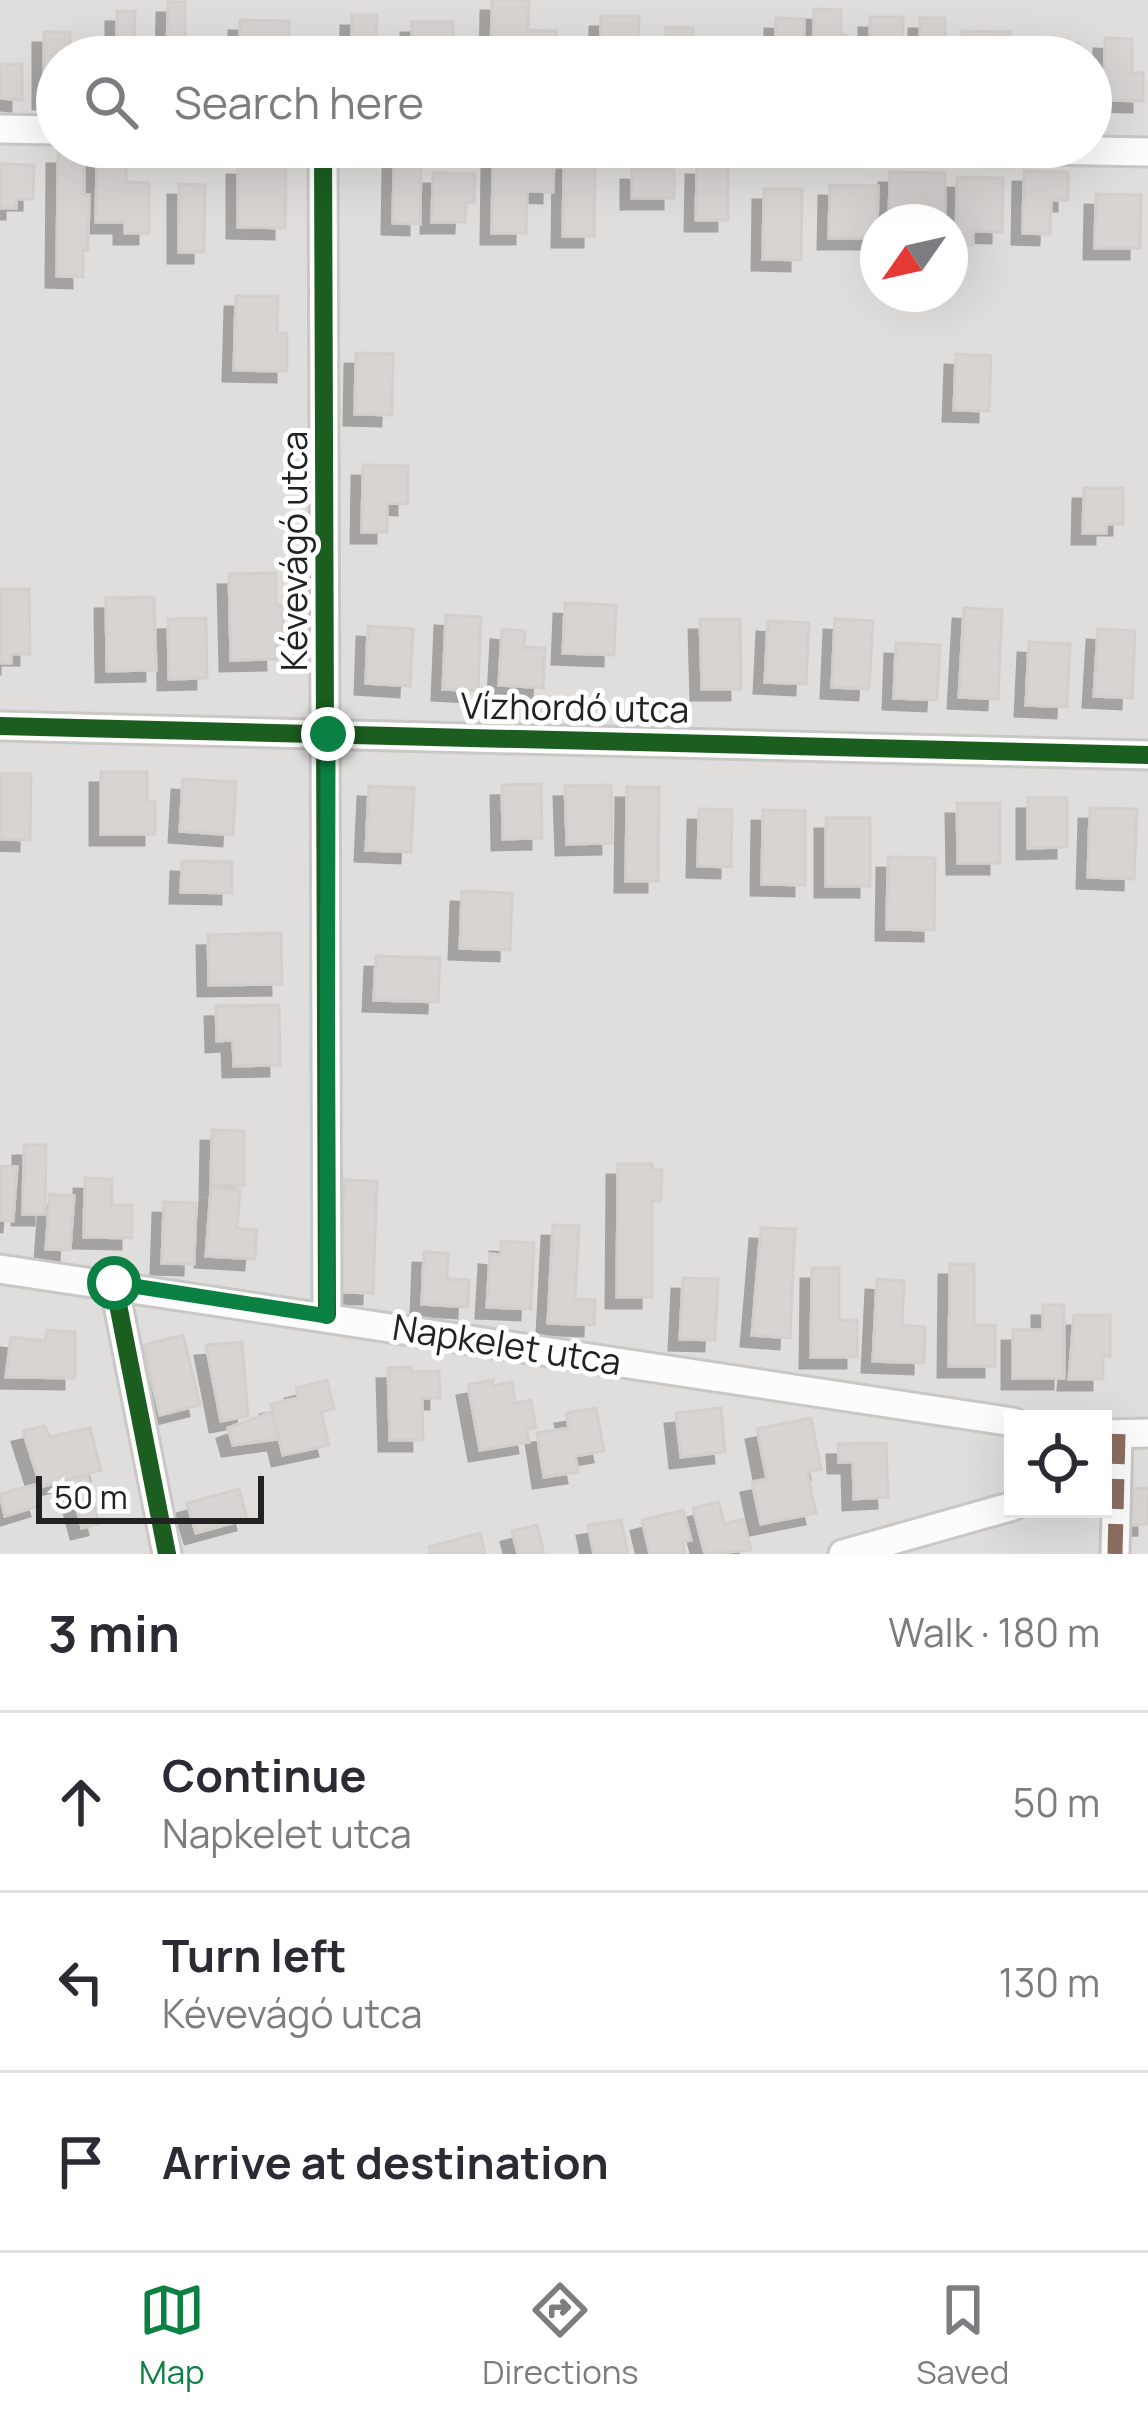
<!DOCTYPE html>
<html lang="en">
<head>
<meta charset="utf-8">
<style>
	body { margin:0; font-family:Manrope,sans-serif; background:#f2f2f3; color:#2b2b33 }
	.controls { position:absolute; right:36px; bottom:36px; display:grid; overflow:hidden; border-radius:0px; box-shadow:0 12px 48px #0002 }
	.controls button { width:108px; height:108px; display:grid; place-items:center; padding:0; border:0; border-bottom:3px solid #e1e1e2; background:#fff; color:#2b2b33; font:60px sans-serif }
	.compass { position:absolute; left:860px; top:204px; width:108px; height:108px; border-radius:50%; background:#fff; box-shadow:0 12px 48px #0002; rotate:236deg }
	.scale { position:absolute; left:36px; bottom:30px; width:228px; box-sizing:border-box; padding-left:12px; border:6px solid #222; border-top:0; font-size:33px; line-height:42px; white-space:nowrap; color:#222; -webkit-text-stroke:9px #fff; paint-order:stroke }
	.stop { position:absolute; width:36px; height:36px; margin:-27px; border:9px solid #0b8043; border-radius:50%; background:#fff }
	.stop.end { background:#0b8043; border-color:#fff; box-shadow:0 3px 12px #0008 }
	.list { margin:0; padding:0; list-style:none }
	h2 { display:flex; justify-content:space-between; align-items:center; height:156px; margin:0; padding:0 48px; font-size:51px }
	h2 small { font-size:39px; font-weight:400; color:#7c7c81 }
	.list li { display:grid; grid-template-columns:78px 1fr auto; gap:36px; align-items:center; box-sizing:border-box; height:180px; padding:0 48px; border-top:3px solid #e1e1e2 }
	.list b { display:block; font-size:45px; white-space:nowrap }
	.list p { margin:0; font-size:39px; white-space:nowrap; color:#7c7c81 }
	.list em { font-size:39px; font-style:normal; color:#7c7c81 }
	.icon { flex:none; width:66px; height:66px; fill:none; stroke:currentColor; stroke-width:2; stroke-linecap:round; stroke-linejoin:round }
	.map { position:relative; flex:none; width:1148px; height:1554px; overflow:hidden }
	.search { position:absolute; background:#fff; box-shadow:0 12px 48px #0002; left:36px; right:36px; top:36px; height:132px; display:flex; align-items:center; gap:30px; box-sizing:border-box; padding:0 42px; border-radius:66px; color:#7c7c81; font-size:45px }
	.sheet { height:696px; background:#fff }
	nav { display:flex; justify-content:space-around; align-items:center; box-sizing:border-box; height:168px; border-top:3px solid #e1e1e2; background:#fff; font-size:33px; color:#7c7c81 }
	nav a { display:grid; justify-items:center; gap:6px }
	nav .on { color:#0b8043 }
	.map>svg:first-child { display:block }
	.residential { fill:#dfdedc; fill-rule:evenodd }
	.building { fill:#d7d4d2; stroke:#d3d0cc; stroke-width:3; filter:url(#shadow) }
	.lines { fill:none; stroke-linecap:round; stroke-linejoin:round }
	.street-casing { stroke:#c9c8c7; stroke-width:33 }
	.street { stroke:#fdfcfc; stroke-width:27 }
	.quiet { stroke:#8d6e63; stroke-width:15; stroke-dasharray:30 15; stroke-linecap:butt }
	.cycleway-casing { stroke:#fff; stroke-width:26 }
	.cycleway { stroke:#1b5e20; stroke-width:18 }
	.route { stroke:#0b8043; stroke-width:15 }
	.labels { text-anchor:middle; dominant-baseline:central; stroke-width:10; stroke-linejoin:round; paint-order:stroke }
	.street-label { font-size:36px; fill:#222; stroke:#fff }
</style>
</head>
<body>
<div class="map">
<svg width="1148" height="1554" viewBox="0 0 1148 1554">
	<defs>
		<filter id="shadow"><feDropShadow dx="-11" dy="11" stdDeviation="0" flood-color="#0004"/></filter>
	</defs>
	<rect width="100%" height="100%" fill="#f0eeeb"/>
	<path class="residential" d="M 0,0 L 1148,0 L 1148,1554 L 0,1554 ZM 57,57 L 1091,57 L 1091,147 L 57,147 ZM 878,222 L 950,222 L 950,294 L 878,294 ZM 1013,1419 L 1103,1419 L 1103,1509 L 1013,1509 Z"/>
	<path class="building" d="M 492,0 L 529,0 L 528,30 L 556,31 L 555,57 L 491,57 Z
		M 168,2 L 185,2 L 185,55 L 214,57 L 167,57 Z
		M 814,9 L 841,10 L 841,35 L 847,35 L 847,55 L 813,57 Z
		M 117,11 L 135,11 L 134,57 L 138,57 L 117,57 Z
		M 352,15 L 377,15 L 376,41 L 399,42 L 398,57 L 351,57 Z
		M 601,16 L 639,16 L 638,57 L 600,57 Z
		M 870,17 L 903,17 L 902,57 L 870,57 Z
		M 776,18 L 804,19 L 804,57 L 775,57 Z
		M 920,18 L 945,18 L 945,57 L 920,57 Z
		M 240,20 L 289,21 L 288,57 L 240,57 Z
		M 412,22 L 453,22 L 453,57 L 411,57 Z
		M 666,27 L 693,28 L 692,57 L 665,57 Z
		M 962,31 L 1010,32 L 1009,57 L 962,57 Z
		M 44,32 L 70,32 L 70,57 L 57,57 L 57,98 L 44,98 Z
		M 1105,38 L 1132,39 L 1132,73 L 1143,73 L 1143,101 L 1104,100 Z
		M 1040,42 L 1079,43 L 1079,57 L 1040,57 Z
		M 0,64 L 22,64 L 22,100 L 0,98 Z
		M 97,151 L 126,151 L 126,182 L 149,183 L 149,233 L 125,233 L 125,222 L 96,222 Z
		M 58,153 L 84,153 L 84,195 L 89,195 L 88,250 L 83,250 L 83,277 L 57,276 Z
		M 493,155 L 554,156 L 553,192 L 527,191 L 526,233 L 492,233 Z
		M 394,158 L 421,159 L 420,224 L 393,223 Z
		M 564,159 L 595,159 L 594,236 L 563,236 Z
		M 0,164 L 34,165 L 33,199 L 16,199 L 16,208 L 0,208 Z
		M 238,164 L 286,165 L 285,228 L 238,227 Z
		M 697,164 L 728,164 L 728,220 L 696,220 Z
		M 632,169 L 674,170 L 674,198 L 632,198 Z
		M 1024,171 L 1068,172 L 1068,200 L 1051,200 L 1050,234 L 1023,233 Z
		M 890,172 L 945,173 L 945,216 L 914,215 L 914,222 L 889,222 Z
		M 433,173 L 475,174 L 474,202 L 466,202 L 465,222 L 432,222 Z
		M 957,177 L 1003,178 L 1002,232 L 973,231 L 973,245 L 956,245 Z
		M 179,184 L 205,185 L 204,252 L 179,252 Z
		M 830,185 L 878,186 L 877,238 L 829,238 Z
		M 764,189 L 802,189 L 801,260 L 763,259 Z
		M 1096,194 L 1141,195 L 1140,248 L 1095,248 Z
		M 236,296 L 278,296 L 277,333 L 287,333 L 287,371 L 234,370 Z
		M 356,353 L 393,354 L 392,415 L 355,414 Z
		M 956,354 L 991,356 L 989,411 L 954,410 Z
		M 363,465 L 408,466 L 408,504 L 387,503 L 387,532 L 362,532 Z
		M 1084,488 L 1123,488 L 1123,524 L 1106,524 L 1106,533 L 1083,533 Z
		M 276,573 L 276,605 L 283,605 L 283,636 L 276,637 L 277,659 L 231,660 L 229,574 Z
		M 0,589 L 29,589 L 30,654 L 11,654 L 11,663 L 0,663 Z
		M 154,597 L 156,670 L 107,671 L 106,598 Z
		M 565,603 L 616,605 L 614,655 L 563,653 Z
		M 964,608 L 1002,610 L 998,699 L 959,697 Z
		M 446,615 L 481,617 L 478,691 L 443,689 Z
		M 206,618 L 207,678 L 169,679 L 168,619 Z
		M 700,619 L 740,619 L 741,689 L 702,689 Z
		M 835,619 L 873,621 L 869,689 L 832,687 Z
		M 768,621 L 809,623 L 806,684 L 765,682 Z
		M 368,626 L 413,629 L 410,686 L 366,683 Z
		M 502,629 L 525,631 L 524,647 L 545,648 L 543,688 L 499,685 Z
		M 1098,629 L 1135,631 L 1132,698 L 1094,696 Z
		M 1029,642 L 1070,644 L 1067,707 L 1026,705 Z
		M 896,643 L 940,645 L 937,700 L 894,698 Z
		M 101,772 L 147,772 L 147,802 L 155,802 L 155,834 L 101,834 Z
		M 0,774 L 31,774 L 30,840 L 0,839 Z
		M 183,779 L 236,782 L 233,835 L 180,831 Z
		M 541,784 L 542,838 L 503,839 L 502,785 Z
		M 611,785 L 612,843 L 567,844 L 565,786 Z
		M 369,786 L 414,788 L 411,852 L 366,850 Z
		M 627,787 L 659,787 L 658,881 L 626,881 Z
		M 1028,798 L 1067,798 L 1067,847 L 1028,848 Z
		M 957,803 L 1000,803 L 1000,863 L 958,863 Z
		M 1090,808 L 1137,809 L 1134,879 L 1088,877 Z
		M 699,809 L 732,810 L 731,867 L 698,866 Z
		M 763,810 L 805,811 L 805,885 L 762,884 Z
		M 826,818 L 870,818 L 870,886 L 826,886 Z
		M 888,857 L 935,858 L 934,930 L 887,929 Z
		M 182,861 L 232,862 L 232,893 L 181,892 Z
		M 462,891 L 512,893 L 510,950 L 460,948 Z
		M 281,933 L 282,984 L 209,985 L 208,935 Z
		M 376,956 L 440,958 L 438,1002 L 374,1000 Z
		M 279,1005 L 280,1065 L 234,1066 L 233,1040 L 217,1041 L 216,1006 Z
		M 212,1130 L 244,1131 L 244,1186 L 211,1185 Z
		M 24,1145 L 46,1145 L 45,1214 L 23,1214 Z
		M 618,1164 L 652,1164 L 653,1170 L 662,1170 L 661,1201 L 652,1200 L 652,1297 L 617,1297 Z
		M 0,1166 L 17,1167 L 13,1221 L 0,1220 Z
		M 85,1178 L 112,1179 L 112,1205 L 132,1205 L 132,1238 L 84,1237 Z
		M 344,1180 L 377,1181 L 373,1293 L 341,1292 Z
		M 211,1188 L 240,1190 L 237,1228 L 257,1230 L 255,1259 L 206,1256 Z
		M 50,1194 L 74,1196 L 70,1250 L 46,1249 Z
		M 164,1202 L 196,1203 L 194,1264 L 162,1263 Z
		M 553,1225 L 579,1226 L 575,1299 L 595,1300 L 594,1325 L 548,1323 Z
		M 761,1228 L 795,1229 L 790,1338 L 752,1335 Z
		M 501,1241 L 534,1243 L 531,1309 L 487,1307 L 490,1254 L 501,1255 Z
		M 424,1252 L 448,1253 L 447,1279 L 469,1280 L 468,1307 L 422,1304 Z
		M 950,1264 L 974,1264 L 974,1325 L 995,1325 L 995,1366 L 949,1366 Z
		M 812,1268 L 839,1268 L 839,1320 L 857,1320 L 857,1357 L 811,1357 Z
		M 683,1278 L 718,1279 L 715,1340 L 680,1339 Z
		M 877,1279 L 904,1281 L 902,1325 L 925,1327 L 924,1363 L 873,1361 Z
		M 1043,1305 L 1064,1305 L 1064,1378 L 1013,1378 L 1013,1330 L 1043,1330 Z
		M 1074,1315 L 1110,1315 L 1110,1356 L 1103,1356 L 1103,1379 L 1069,1379 Z
		M 47,1330 L 75,1332 L 75,1378 L 6,1377 L 11,1337 L 45,1341 Z
		M 183,1335 L 200,1405 L 160,1415 L 143,1345 Z
		M 242,1342 L 248,1416 L 221,1421 L 206,1345 Z
		M 411,1367 L 411,1372 L 439,1371 L 440,1398 L 422,1398 L 423,1440 L 390,1440 L 388,1368 Z
		M 327,1380 L 334,1409 L 321,1412 L 329,1445 L 283,1455 L 271,1404 L 298,1398 L 296,1388 Z
		M 493,1380 L 493,1386 L 512,1382 L 515,1403 L 531,1400 L 536,1427 L 527,1429 L 529,1442 L 480,1450 L 468,1385 Z
		M 596,1408 L 604,1451 L 575,1456 L 578,1472 L 544,1477 L 537,1433 L 569,1428 L 566,1413 Z
		M 721,1408 L 725,1452 L 681,1457 L 676,1413 Z
		M 272,1412 L 278,1439 L 233,1445 L 228,1428 Z
		M 811,1418 L 821,1469 L 807,1472 L 816,1513 L 761,1524 L 752,1482 L 767,1479 L 757,1429 Z
		M 45,1426 L 50,1437 L 90,1428 L 101,1470 L 41,1487 L 23,1431 Z
		M 886,1443 L 888,1497 L 854,1499 L 853,1462 L 839,1462 L 838,1444 Z
		M 87,1474 L 99,1524 L 82,1528 L 69,1479 Z
		M 34,1485 L 41,1505 L 5,1516 L 0,1494 Z
		M 1148,1488 L 1148,1524 L 1131,1525 L 1130,1489 Z
		M 239,1489 L 247,1519 L 196,1533 L 187,1503 Z
		M 719,1502 L 724,1524 L 743,1519 L 751,1550 L 705,1554 L 693,1508 Z
		M 683,1510 L 691,1540 L 683,1542 L 685,1554 L 650,1554 L 642,1520 Z
		M 621,1520 L 628,1554 L 594,1554 L 588,1525 Z
		M 537,1525 L 544,1554 L 518,1554 L 512,1531 Z
		M 480,1533 L 485,1554 L 431,1554 L 429,1547 Z"/>
	<g class="lines">
		<g class="street-casing">
			<path id="street" d="M 0,129 L 57,130
				M 323,147 L 327,1315
				M 877,147 L 1148,152
				M 0,726 L 1148,755
				M 0,1269 L 1013,1422
				M 114,1284 L 167,1554
				M 1103,1434 L 1148,1433
				M 843,1554 L 1013,1506
				M 1115,1554 L 1118,1434"/>
		</g>
		<use href="#street" class="street"/>
		<path class="quiet" d="M 1115,1554 L 1118,1434"/>
		<g class="cycleway-casing">
			<path id="cycleway" d="M 323,147 L 327,1315
				M 0,726 L 1148,755
				M 114,1284 L 167,1554"/>
		</g>
		<use href="#cycleway" class="cycleway"/>
	</g>
	<g class="lines">
		<path class="route" d="M 114,1283 L 327,1316 L 328,734"/>
	</g>
	<g class="labels">
		<g class="street-label">
			<text transform="translate(293 551) rotate(-90)">Kévevágó utca</text>
			<text transform="translate(575 707) rotate(1)">Vízhordó utca</text>
			<text transform="translate(507 1344) rotate(9)">Napkelet utca</text>
		</g>
	</g>
</svg>
<div class="controls">
<button><svg class="icon" aria-label="locate" viewBox="0 0 24 24"><circle cx="12" cy="12" r="6"/><path d="M12 2v4M12 18v4M2 12h4M18 12h4"/></svg></button>
</div>
<svg class="compass" viewBox="-18 -18 36 36"><path d="M0-13l5 13h-10z" fill="#e53935"/><path d="M0 13l5-13h-10z" fill="#7c7c81"/></svg>
<div class="scale">50 m</div>
<div class="stop" style="left:114px;top:1283px"></div>
<div class="stop end" style="left:328px;top:734px"></div>
<div class="search"><svg class="icon" aria-label="search" viewBox="0 0 24 24"><circle cx="10" cy="10" r="6"/><path d="M15 15l6 6"/></svg>Search here</div>
</div>
<section class="sheet">
<h2>3 min<small>Walk · 180 m</small></h2>
<ul class="list">
<li><svg class="icon" aria-label="ahead" viewBox="0 0 24 24"><path d="M12 20V5M6 11l6-6 6 6"/></svg><div><b>Continue</b><p>Napkelet utca</p></div><em>50 m</em></li>
<li><svg class="icon" aria-label="left" viewBox="0 0 24 24"><path d="M17 20v-9H6M10 6l-5 5 5 5"/></svg><div><b>Turn left</b><p>Kévevágó utca</p></div><em>130 m</em></li>
<li><svg class="icon" aria-label="arrive" viewBox="0 0 24 24"><path d="M6 21V4h12l-3 4 3 4H6"/></svg><div><b>Arrive at destination</b></div></li>
</ul>
</section>
<nav>
<a class="on"><svg class="icon" aria-label="map" viewBox="0 0 24 24"><path d="M3 6l6-2 6 2 6-2v14l-6 2-6-2-6 2zM9 4v14M15 6v14"/></svg>Map</a>
<a><svg class="icon" aria-label="directions" viewBox="0 0 24 24"><path d="M12 3l9 9-9 9-9-9zM9 14v-3h6M13 9l2 2-2 2"/></svg>Directions</a>
<a><svg class="icon" aria-label="saved" viewBox="0 0 24 24"><path d="M7 4h10v16l-5-4-5 4z"/></svg>Saved</a>
</nav>
</body>
</html>
